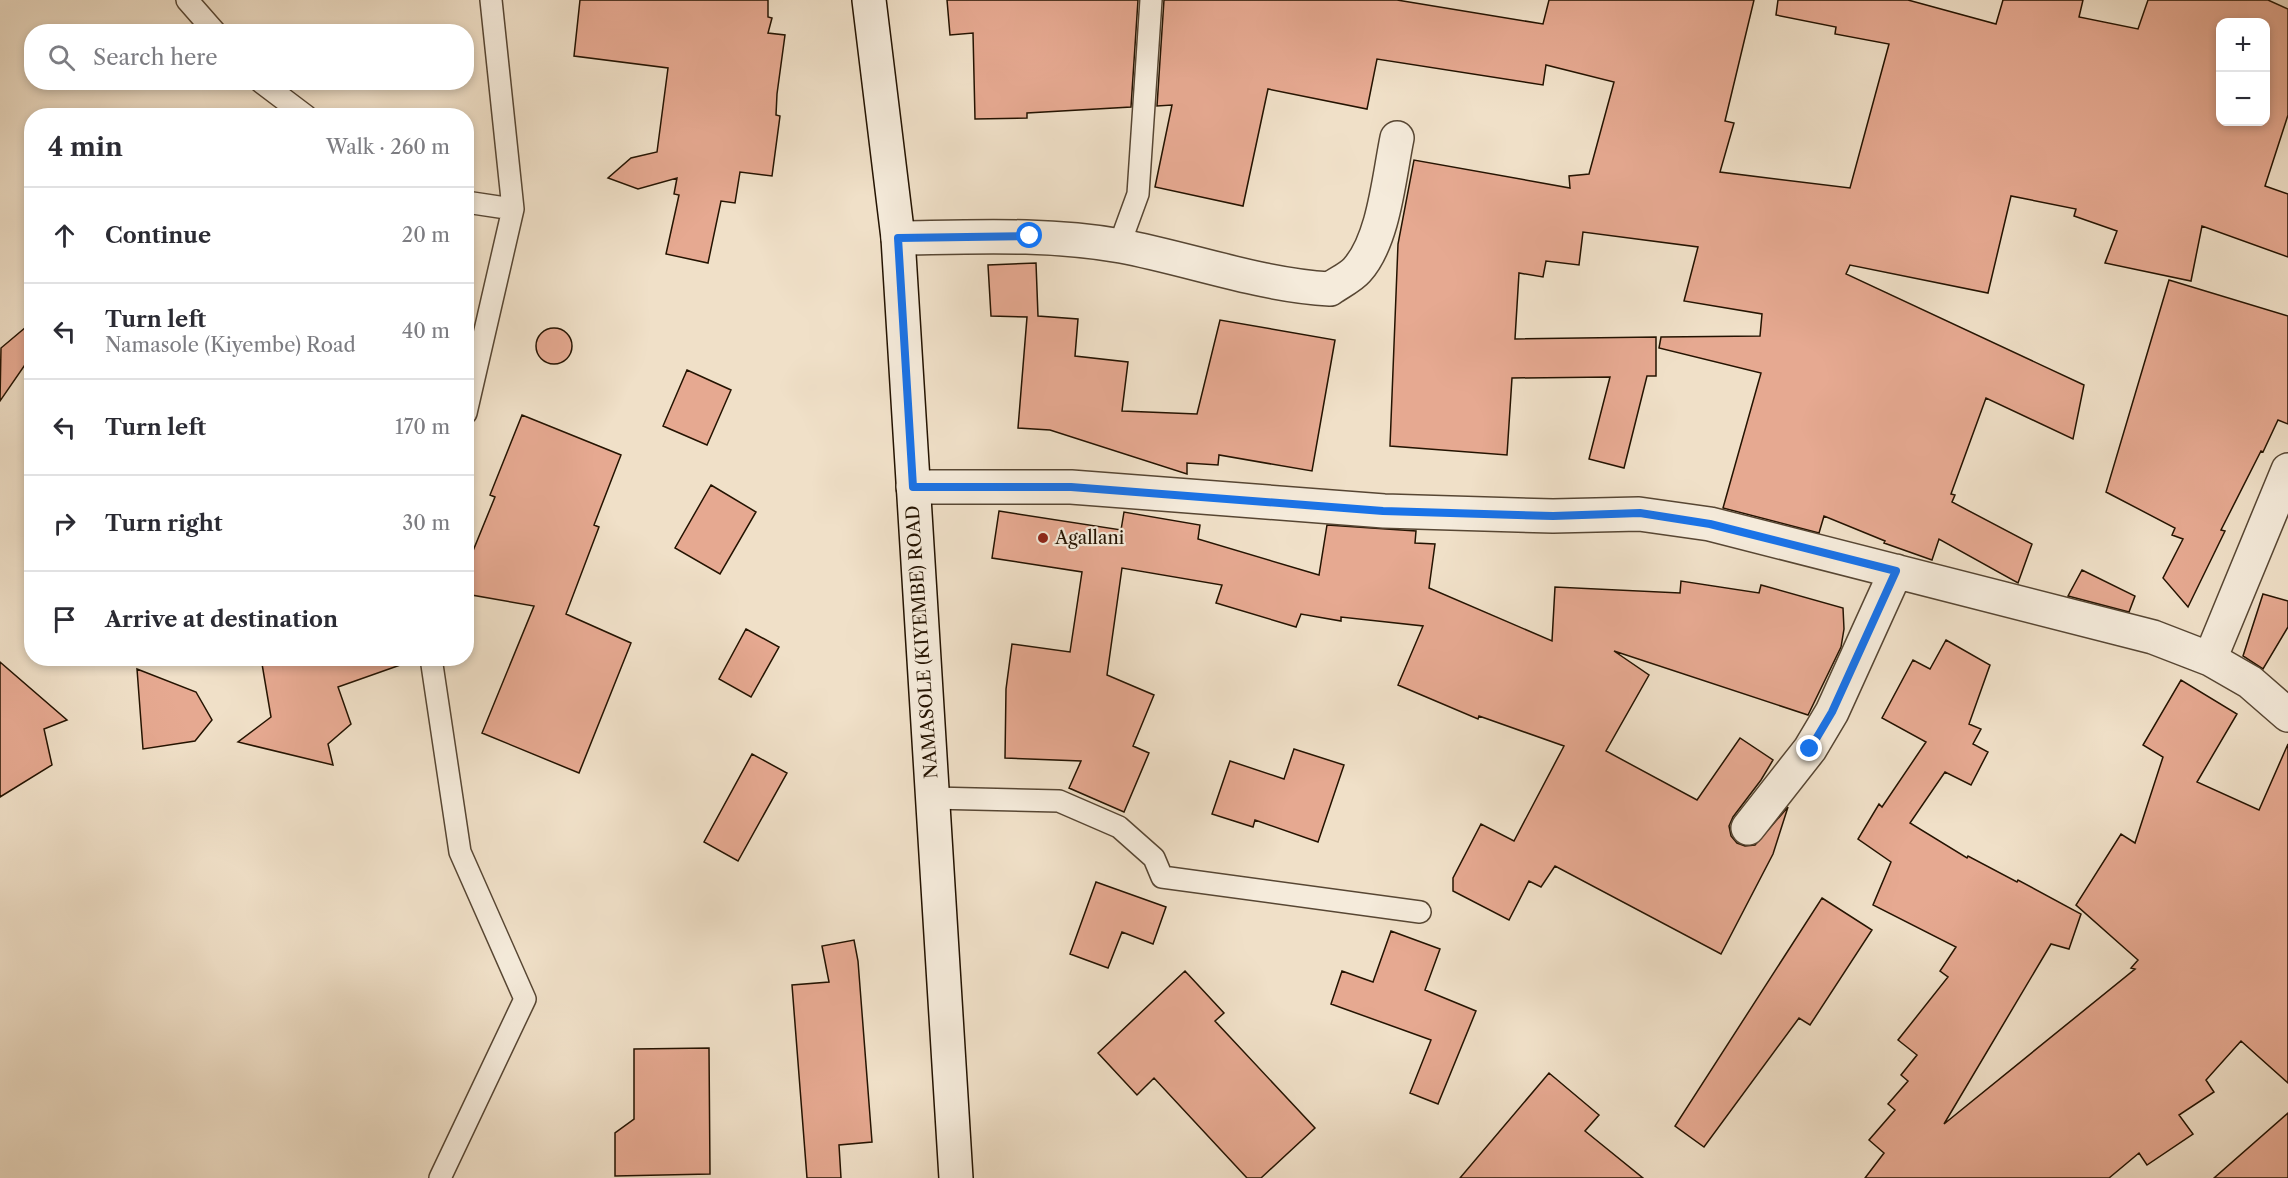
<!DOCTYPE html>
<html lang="en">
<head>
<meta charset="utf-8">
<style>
	body { margin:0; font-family:"Libre Caslon Text",serif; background:#f7f7f7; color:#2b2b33 }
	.controls { position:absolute; right:18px; top:18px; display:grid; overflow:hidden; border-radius:12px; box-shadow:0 3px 9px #0003 }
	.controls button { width:54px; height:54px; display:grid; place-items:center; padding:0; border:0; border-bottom:2px solid #e1e1e2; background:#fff; color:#2b2b33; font:30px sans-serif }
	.stop { position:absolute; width:18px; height:18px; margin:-14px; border:4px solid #1a73e8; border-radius:50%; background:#fff }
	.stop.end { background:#1a73e8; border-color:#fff; box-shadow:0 2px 6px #0008 }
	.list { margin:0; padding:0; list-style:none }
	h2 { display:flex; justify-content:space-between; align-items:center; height:78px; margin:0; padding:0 24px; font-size:26px }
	h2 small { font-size:20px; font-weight:400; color:#7c7c81 }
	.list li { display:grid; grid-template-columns:39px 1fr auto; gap:18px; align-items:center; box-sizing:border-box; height:96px; padding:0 24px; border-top:2px solid #e1e1e2 }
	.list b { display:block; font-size:22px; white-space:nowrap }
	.list p { margin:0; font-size:20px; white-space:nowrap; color:#7c7c81 }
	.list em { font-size:20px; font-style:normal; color:#7c7c81 }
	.icon { flex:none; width:33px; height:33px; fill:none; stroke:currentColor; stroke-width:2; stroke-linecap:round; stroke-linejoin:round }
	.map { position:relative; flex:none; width:2288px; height:1178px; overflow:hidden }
	.search { position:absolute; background:#fff; box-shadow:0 3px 9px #0003; left:24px; top:24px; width:450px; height:66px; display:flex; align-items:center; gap:15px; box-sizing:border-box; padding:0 21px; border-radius:24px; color:#7c7c81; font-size:22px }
	.panel { position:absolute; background:#fff; box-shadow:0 3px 9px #0003; left:24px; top:108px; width:450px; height:558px; border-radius:24px }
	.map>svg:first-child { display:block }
	.building { fill:#e6a991; stroke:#241301; stroke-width:1.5; fill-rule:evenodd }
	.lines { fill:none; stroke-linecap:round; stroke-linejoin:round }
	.service-casing { stroke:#574633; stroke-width:24 }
	.minor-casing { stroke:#574633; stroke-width:36 }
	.secondary-casing { stroke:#241301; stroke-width:36 }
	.service { stroke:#f5ebdb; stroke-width:21 }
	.minor { stroke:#f5ebdb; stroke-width:33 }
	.secondary { stroke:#f5ebdb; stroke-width:33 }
	.route { stroke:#1a73e8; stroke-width:8 }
	.poi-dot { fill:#8f2418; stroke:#f5ebdb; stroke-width:2 }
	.labels { text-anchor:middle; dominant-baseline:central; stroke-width:4.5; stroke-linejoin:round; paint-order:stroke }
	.poi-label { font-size:18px; fill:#241301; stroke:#f5ebdb; text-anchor:start }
	.street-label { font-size:18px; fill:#241301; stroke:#f5ebdb }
</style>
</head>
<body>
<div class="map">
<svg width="2288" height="1178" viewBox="0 0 2288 1178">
	<rect width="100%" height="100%" fill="#f0e0c8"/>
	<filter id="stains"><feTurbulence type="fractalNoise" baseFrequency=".00333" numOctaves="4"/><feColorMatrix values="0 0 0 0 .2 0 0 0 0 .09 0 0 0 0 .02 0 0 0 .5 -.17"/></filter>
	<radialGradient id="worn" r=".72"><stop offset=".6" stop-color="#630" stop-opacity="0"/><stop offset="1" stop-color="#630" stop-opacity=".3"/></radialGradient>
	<path class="building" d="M 580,0 L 768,0 L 768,17 L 772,18 L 768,33 L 785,35 L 777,94 L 776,115 L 780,116 L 772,176 L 740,172 L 735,203 L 721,201 L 708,263 L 666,254 L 679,195 L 674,194 L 677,178 L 638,189 L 608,178 L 631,158 L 657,152 L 668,68 L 574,56 Z
		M 947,0 L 1138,0 L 1131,107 L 1027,113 L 1027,118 L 975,119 L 973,33 L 950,35 Z
		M 1164,0 L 1397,0 L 1543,24 L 1549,0 L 1754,0 L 1725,121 L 1734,123 L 1720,172 L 1850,188 L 1889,44 L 1835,34 L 1836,27 L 1776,15 L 1778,0 L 1908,0 L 1996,24 L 2003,0 L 2083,0 L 2079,17 L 2138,29 L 2148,0 L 2268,0 L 2288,9 L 2288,115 L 2265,186 L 2288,194 L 2288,257 L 2202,226 L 2191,281 L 2105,263 L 2117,231 L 2074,216 L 2076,209 L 2011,196 L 1988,293 L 1850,265 L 1846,274 L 2084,385 L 2073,439 L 1986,398 L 1951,494 L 1955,495 L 1952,502 L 2032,544 L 2018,583 L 1939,539 L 1932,560 L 1884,543 L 1885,541 L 1824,516 L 1819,533 L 1723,508 L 1761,373 L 1659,348 L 1661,337 L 1760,336 L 1762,314 L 1684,301 L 1698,247 L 1583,232 L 1579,265 L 1546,261 L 1543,277 L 1519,273 L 1515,339 L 1656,337 L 1656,376 L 1647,376 L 1624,468 L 1589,459 L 1610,377 L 1512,378 L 1507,455 L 1390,446 L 1398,244 L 1414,160 L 1570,188 L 1569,176 L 1589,174 L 1614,82 L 1546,65 L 1543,85 L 1377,59 L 1367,109 L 1268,89 L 1243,206 L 1155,187 L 1172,105 L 1157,106 ZM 2220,22 L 2265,22 L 2265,122 L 2220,122 Z
		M 1036,263 L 1038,316 L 1078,319 L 1075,356 L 1128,362 L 1122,411 L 1197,414 L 1220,320 L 1335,340 L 1312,471 L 1219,455 L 1218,465 L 1187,463 L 1187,474 L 1050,430 L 1018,428 L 1027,317 L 991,316 L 988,265 Z
		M 2169,280 L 2288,316 L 2288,424 L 2278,420 L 2263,452 L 2261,451 L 2221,530 L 2225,531 L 2188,607 L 2163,578 L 2183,539 L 2172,535 L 2175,528 L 2106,492 Z
		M 32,322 L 29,359 L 0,401 L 1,348 Z
		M536 346a18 18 0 1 1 36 0a18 18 0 1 1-36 0Z
		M 687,370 L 731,390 L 707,445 L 663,426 Z
		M 522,415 L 621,455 L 594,525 L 599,527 L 566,614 L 631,643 L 579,773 L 482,733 L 534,606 L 466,594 L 466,568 L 495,497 L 490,495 Z
		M 711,485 L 756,512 L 720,574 L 675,548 Z
		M 999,511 L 1121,530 L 1124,512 L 1200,525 L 1198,539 L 1319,575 L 1327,525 L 1416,531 L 1415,543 L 1435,544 L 1429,588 L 1552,641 L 1555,587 L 1680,593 L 1681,581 L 1759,593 L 1761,585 L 1843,608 L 1844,629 L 1841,647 L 1808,715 L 1614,651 L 1649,675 L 1606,751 L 1697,800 L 1740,738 L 1773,760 L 1761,780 L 1733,817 L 1729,826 L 1731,836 L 1737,843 L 1745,846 L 1755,845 L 1788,807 L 1773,854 L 1721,954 L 1555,866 L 1541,887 L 1529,881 L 1509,920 L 1453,891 L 1453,878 L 1481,824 L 1514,841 L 1564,746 L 1479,716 L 1478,719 L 1398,685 L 1423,626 L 1341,617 L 1341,621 L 1301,614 L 1296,627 L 1216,603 L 1222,585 L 1122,568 L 1107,675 L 1154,695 L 1133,746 L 1149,753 L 1124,812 L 1069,788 L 1081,761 L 1005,758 L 1006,689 L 1012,644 L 1070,652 L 1082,572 L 992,558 Z
		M 2082,570 L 2135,596 L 2129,612 L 2068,596 Z
		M 2263,594 L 2288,601 L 2288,627 L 2263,669 L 2243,656 Z
		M 746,629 L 779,647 L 751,697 L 719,679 Z
		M 1946,640 L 1990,665 L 1969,724 L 1981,729 L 1973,744 L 1988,752 L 1971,785 L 1945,772 L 1910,823 L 1967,858 L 1968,856 L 2017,882 L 2018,880 L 2081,914 L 2069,949 L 2051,944 L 1944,1124 L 2135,969 L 2131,968 L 2138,960 L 2076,905 L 2121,834 L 2135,843 L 2163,757 L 2143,745 L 2181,680 L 2237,714 L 2197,782 L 2259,810 L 2288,744 L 2288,1083 L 2241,1041 L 2206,1080 L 2214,1092 L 2179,1115 L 2193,1134 L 2147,1165 L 2139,1153 L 2109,1178 L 1865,1178 L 1884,1153 L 1869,1140 L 1895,1110 L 1888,1104 L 1908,1081 L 1901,1075 L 1917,1055 L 1898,1040 L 1948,977 L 1940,971 L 1956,947 L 1873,905 L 1891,862 L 1858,839 L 1879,804 L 1882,807 L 1926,742 L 1882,718 L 1913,660 L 1930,669 Z
		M 261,658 L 405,658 L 406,663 L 338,687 L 351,724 L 328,744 L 333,765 L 238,742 L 271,717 Z
		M 0,662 L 67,720 L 44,729 L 52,765 L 0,797 Z
		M 137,669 L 196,692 L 212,720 L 195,741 L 143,749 Z
		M 1294,749 L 1344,765 L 1318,842 L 1255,820 L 1253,827 L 1212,814 L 1230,761 L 1284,779 Z
		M 752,754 L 787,773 L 738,861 L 704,842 Z
		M 1096,882 L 1166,907 L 1153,944 L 1122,932 L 1108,968 L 1070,954 Z
		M 1822,898 L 1872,930 L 1810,1025 L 1799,1018 L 1704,1147 L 1675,1126 Z
		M 1391,931 L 1440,949 L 1425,990 L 1476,1011 L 1438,1104 L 1410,1093 L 1431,1040 L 1331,1004 L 1342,971 L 1373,982 Z
		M 854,940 L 858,961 L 872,1142 L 839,1145 L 841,1178 L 807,1178 L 792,985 L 829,982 L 822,946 Z
		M 1185,971 L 1224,1013 L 1215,1021 L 1315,1128 L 1261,1178 L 1247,1178 L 1154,1078 L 1137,1095 L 1098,1053 Z
		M 709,1048 L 710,1174 L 615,1176 L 615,1133 L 634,1119 L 634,1049 Z
		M 1549,1073 L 1599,1115 L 1585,1131 L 1643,1178 L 1460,1178 Z
		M 2288,1113 L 2288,1178 L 2214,1178 Z"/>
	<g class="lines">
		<g class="service-casing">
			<path id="service" d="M 187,0 L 215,32
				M 491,0 L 513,209
				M 261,82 L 306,116
				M 466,202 L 513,209 L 466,413
				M 1119,246 L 1138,194 L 1151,0
				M 431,658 L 460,852 L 525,999 L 440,1178
				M 932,798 L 1059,801 L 1119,827 L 1154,858 L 1162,877 L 1420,912"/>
		</g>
		<g class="minor-casing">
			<path id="minor" d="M 898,238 C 972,237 1047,233 1121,246 C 1190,259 1259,285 1330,289 C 1338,283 1350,278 1357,270 C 1384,240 1389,177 1397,138
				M 913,487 L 1071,487 L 1384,511 L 1553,516 L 1639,514 L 1710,524 L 2153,637 L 2210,659 L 2250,682 L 2288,715
				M 2210,659 L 2288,470
				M 1748,828 L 1810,749 L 1832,712 L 1896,571"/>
		</g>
		<g class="secondary-casing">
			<path id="secondary" d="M 869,0 L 898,238 L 956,1178"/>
		</g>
		<use href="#service" class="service"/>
		<use href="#minor" class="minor"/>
		<use href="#secondary" class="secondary"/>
	</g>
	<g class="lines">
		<path class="route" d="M 1030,236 L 898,238 L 913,487 L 1071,487 L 1383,511 L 1553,516 L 1640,513 L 1710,524 L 1896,571 L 1832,712 L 1810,749"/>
	</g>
	<circle class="poi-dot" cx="1043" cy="538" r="6"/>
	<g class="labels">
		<g class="poi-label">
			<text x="1055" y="538">Agallani</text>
		</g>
		<g class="street-label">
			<text transform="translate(922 642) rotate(-94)">NAMASOLE (KIYEMBE) ROAD</text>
		</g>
	</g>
	<rect width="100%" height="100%" filter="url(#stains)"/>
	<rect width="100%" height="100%" fill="url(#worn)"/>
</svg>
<div class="controls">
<button>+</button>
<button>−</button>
</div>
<div class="stop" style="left:1030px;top:236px"></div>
<div class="stop end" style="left:1810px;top:749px"></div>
<div class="search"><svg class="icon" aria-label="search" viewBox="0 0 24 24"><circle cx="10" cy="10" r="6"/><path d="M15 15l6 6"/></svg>Search here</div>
<section class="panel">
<h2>4 min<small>Walk · 260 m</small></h2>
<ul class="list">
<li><svg class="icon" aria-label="ahead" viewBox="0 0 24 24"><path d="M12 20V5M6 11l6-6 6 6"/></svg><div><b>Continue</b></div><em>20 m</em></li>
<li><svg class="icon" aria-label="left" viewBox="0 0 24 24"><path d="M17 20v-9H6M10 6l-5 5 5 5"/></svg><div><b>Turn left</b><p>Namasole (Kiyembe) Road</p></div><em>40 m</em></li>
<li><svg class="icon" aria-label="left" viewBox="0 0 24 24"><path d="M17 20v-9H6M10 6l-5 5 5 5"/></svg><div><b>Turn left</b></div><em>170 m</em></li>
<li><svg class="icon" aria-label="right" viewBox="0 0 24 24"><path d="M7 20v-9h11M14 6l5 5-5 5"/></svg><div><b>Turn right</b></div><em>30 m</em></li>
<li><svg class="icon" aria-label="arrive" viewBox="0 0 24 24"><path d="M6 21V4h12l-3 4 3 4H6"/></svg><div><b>Arrive at destination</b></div></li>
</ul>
</section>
</div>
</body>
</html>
